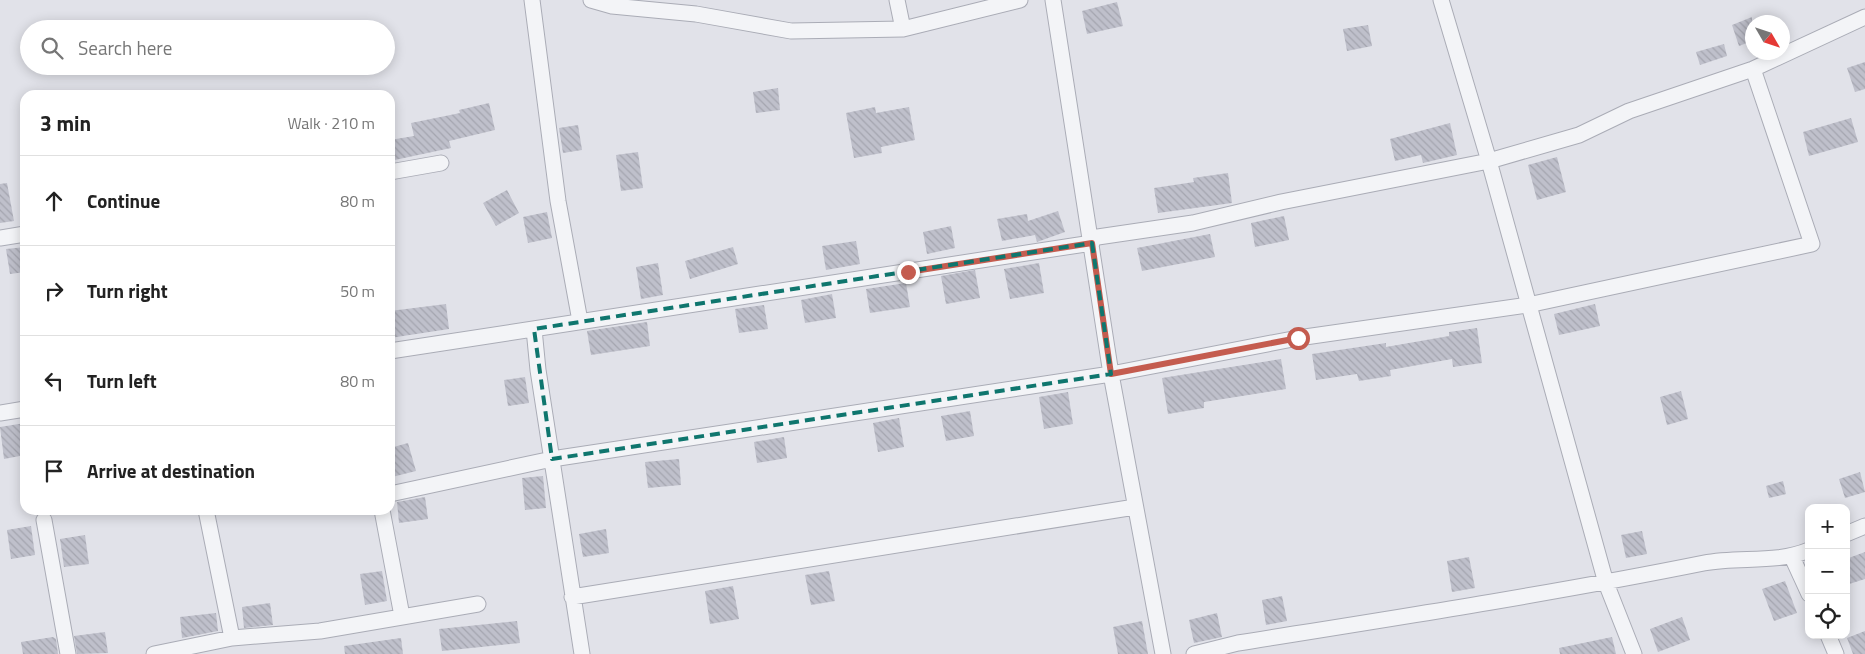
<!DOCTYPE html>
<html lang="en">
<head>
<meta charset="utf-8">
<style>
	body { margin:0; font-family:"Titillium Web",sans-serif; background:#f6f6f6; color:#222 }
	.controls { position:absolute; right:15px; bottom:15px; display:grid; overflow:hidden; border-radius:10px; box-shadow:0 2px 12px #0003 }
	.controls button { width:45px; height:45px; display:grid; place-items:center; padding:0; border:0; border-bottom:1px solid #e0e0e0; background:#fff; color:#222; font:25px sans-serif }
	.compass { position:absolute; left:1745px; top:15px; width:45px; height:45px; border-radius:50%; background:#fff; box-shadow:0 2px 12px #0003; rotate:129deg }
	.stop { position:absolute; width:15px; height:15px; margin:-11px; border:4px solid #c45c4f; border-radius:50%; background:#fff }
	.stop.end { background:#c45c4f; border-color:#fff; box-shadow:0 1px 5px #0008 }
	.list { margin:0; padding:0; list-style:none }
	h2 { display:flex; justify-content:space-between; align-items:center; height:65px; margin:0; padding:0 20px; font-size:21px }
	h2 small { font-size:16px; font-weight:400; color:#767676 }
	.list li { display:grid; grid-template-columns:32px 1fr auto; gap:15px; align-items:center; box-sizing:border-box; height:90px; padding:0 20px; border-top:1px solid #e0e0e0 }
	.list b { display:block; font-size:19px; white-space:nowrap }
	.list em { font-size:16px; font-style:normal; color:#767676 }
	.icon { flex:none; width:28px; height:28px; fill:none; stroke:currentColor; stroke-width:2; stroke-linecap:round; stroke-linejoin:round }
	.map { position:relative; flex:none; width:1865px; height:654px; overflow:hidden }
	.search { position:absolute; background:#fff; box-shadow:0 2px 12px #0003; left:20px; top:20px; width:375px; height:55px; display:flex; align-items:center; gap:12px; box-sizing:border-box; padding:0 18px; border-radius:28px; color:#767676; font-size:19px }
	.panel { position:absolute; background:#fff; box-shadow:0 2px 12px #0003; left:20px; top:90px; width:375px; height:425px; border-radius:15px }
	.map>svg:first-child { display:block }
	.building { fill:url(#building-back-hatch) }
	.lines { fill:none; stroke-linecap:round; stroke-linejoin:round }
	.minor-casing { stroke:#aaacb6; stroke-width:17 }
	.minor { stroke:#f3f4f7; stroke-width:15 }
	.route { stroke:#c45c4f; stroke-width:6 }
	.marked { fill:none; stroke:#0f766e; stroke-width:4; stroke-dasharray:10 6; stroke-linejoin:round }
</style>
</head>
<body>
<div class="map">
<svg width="1865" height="654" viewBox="0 0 1865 654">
	<defs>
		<pattern id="building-back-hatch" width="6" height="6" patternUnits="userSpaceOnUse" patternTransform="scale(1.25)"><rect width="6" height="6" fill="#bfc0cb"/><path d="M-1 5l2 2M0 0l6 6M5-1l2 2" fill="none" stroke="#a4a5af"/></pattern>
	</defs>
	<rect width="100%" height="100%" fill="#e1e2e9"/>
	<path class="building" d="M 1117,2 L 1123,26 L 1087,34 L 1082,11 Z
		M 1752,17 L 1752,41 L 1739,46 L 1732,25 Z
		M 1368,25 L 1372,46 L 1347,51 L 1343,29 Z
		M 1724,44 L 1727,56 L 1700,65 L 1696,52 Z
		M 1865,62 L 1865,89 L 1855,92 L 1847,68 Z
		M 778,88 L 780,110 L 756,113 L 753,92 Z
		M 489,103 L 495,130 L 449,141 L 451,148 L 390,161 L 390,140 L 414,136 L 411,123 L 460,113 L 459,110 Z
		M 875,107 L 876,113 L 909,107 L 915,140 L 881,147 L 882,153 L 854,158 L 846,113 Z
		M 1851,118 L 1858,142 L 1809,156 L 1803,132 Z
		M 1450,123 L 1457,155 L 1423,163 L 1421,155 L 1395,161 L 1390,139 Z
		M 578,125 L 582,150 L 563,153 L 559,128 Z
		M 638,152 L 643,188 L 621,191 L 616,155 Z
		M 1557,157 L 1566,192 L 1537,200 L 1528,165 Z
		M 1228,173 L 1232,203 L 1158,213 L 1154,188 L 1194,182 L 1193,178 Z
		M 7,183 L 14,221 L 0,223 L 0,184 Z
		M 507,190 L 519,213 L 496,226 L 483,203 Z
		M 1058,211 L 1065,232 L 1037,242 L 1035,235 L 1002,241 L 997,219 L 1027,214 L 1028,221 Z
		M 547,212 L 552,238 L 528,243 L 523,217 Z
		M 1284,216 L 1289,240 L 1255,247 L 1251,223 Z
		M 951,226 L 955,248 L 927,254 L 923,232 Z
		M 1210,234 L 1215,257 L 1142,271 L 1137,248 Z
		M 856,241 L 860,264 L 826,270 L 822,246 Z
		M 25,247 L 25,272 L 10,274 L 6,249 Z
		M 733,247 L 738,264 L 690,279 L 685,261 Z
		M 658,263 L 663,295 L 641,299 L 636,267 Z
		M 1039,263 L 1044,293 L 1010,299 L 1004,269 Z
		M 975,270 L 980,298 L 946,304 L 941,276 Z
		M 906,283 L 910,307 L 870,313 L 866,289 Z
		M 832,294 L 836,318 L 805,323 L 801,300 Z
		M 446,304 L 449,329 L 390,338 L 390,311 Z
		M 1595,304 L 1600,326 L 1559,335 L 1554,314 Z
		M 764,305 L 768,329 L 739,333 L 735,309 Z
		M 647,322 L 650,346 L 591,355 L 587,331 Z
		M 1477,328 L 1482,363 L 1453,367 L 1452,359 L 1390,370 L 1391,376 L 1359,381 L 1357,374 L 1316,380 L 1312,354 L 1386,343 L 1386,347 L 1449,336 L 1449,332 Z
		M 1281,359 L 1286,389 L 1204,402 L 1204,408 L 1168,414 L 1162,378 Z
		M 525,377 L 529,403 L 508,406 L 504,380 Z
		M 1681,391 L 1688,419 L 1667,425 L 1660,397 Z
		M 1068,392 L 1073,424 L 1044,429 L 1039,397 Z
		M 970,411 L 974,436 L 946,441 L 941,416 Z
		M 899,418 L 904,447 L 878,452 L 873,423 Z
		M 25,423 L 25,455 L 4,459 L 0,427 Z
		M 784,437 L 787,458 L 757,463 L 754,442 Z
		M 408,443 L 416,471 L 392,477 L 390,448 Z
		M 679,459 L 681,485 L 648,488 L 645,462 Z
		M 1860,472 L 1865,492 L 1845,498 L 1839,479 Z
		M 543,476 L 546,508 L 525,510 L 522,478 Z
		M 1783,481 L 1786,494 L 1769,498 L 1766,486 Z
		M 425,497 L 428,519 L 399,523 L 397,502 Z
		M 31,526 L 35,555 L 11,559 L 7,530 Z
		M 606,529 L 609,553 L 583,557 L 579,534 Z
		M 1642,531 L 1647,554 L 1626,558 L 1621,535 Z
		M 85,535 L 89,564 L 64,567 L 60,539 Z
		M 1865,552 L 1865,579 L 1846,585 L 1846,559 Z
		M 1469,557 L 1475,588 L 1452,592 L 1447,561 Z
		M 382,571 L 387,601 L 365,605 L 360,574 Z
		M 829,571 L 835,601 L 811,605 L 805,575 Z
		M 1785,581 L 1797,613 L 1774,621 L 1762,589 Z
		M 733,586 L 739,619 L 710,624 L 705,591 Z
		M 1282,596 L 1287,621 L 1266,625 L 1262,600 Z
		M 270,603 L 273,625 L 244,628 L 242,607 Z
		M 216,613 L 218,631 L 182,638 L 180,617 Z
		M 1217,613 L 1222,637 L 1194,643 L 1189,620 Z
		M 1682,617 L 1690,640 L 1658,652 L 1650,629 Z
		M 517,621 L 520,643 L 442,651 L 439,629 Z
		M 1142,621 L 1148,654 L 1118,654 L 1113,627 Z
		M 1865,631 L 1865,654 L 1853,654 L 1847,638 Z
		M 105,632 L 108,653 L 77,654 L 74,636 Z
		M 53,637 L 56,639 L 58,654 L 23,654 L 21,642 Z
		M 1612,637 L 1616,654 L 1560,654 L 1559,648 Z
		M 401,638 L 403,654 L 345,654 L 344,646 Z"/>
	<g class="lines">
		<g class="minor-casing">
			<path id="minor" d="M 532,0 L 558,201 L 580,321
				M 591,0 L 612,6 L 696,14 L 791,31 L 903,29 L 1020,0
				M 897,0 L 903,29
				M 1053,0 L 1111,374 L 1163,654
				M 1441,0 L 1489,161 L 1606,583 L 1634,654
				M 390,172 L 441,163
				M 0,238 L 25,234
				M 1091,238 L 1193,223 L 1281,202 L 1489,161 L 1579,135 L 1629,111 L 1753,69 L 1865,17
				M 534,329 L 538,370 L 582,654
				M 390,351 L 1092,243
				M 0,413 L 25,409
				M 390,494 L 552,459 L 1111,374 L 1298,338 L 1528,305 L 1812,244 L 1753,69
				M 206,510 L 232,638
				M 382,510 L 402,616
				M 44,520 L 68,654
				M 1846,534 L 1865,526
				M 1792,557 L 1809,594
				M 572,597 L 1135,507
				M 1828,635 L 1836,654
				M 154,654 L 232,638 L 320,631 L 478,604
				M 1194,654 L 1238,643 C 1394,618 1550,594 1704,563 C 1739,556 1776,564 1809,550"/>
		</g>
		<use href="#minor" class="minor"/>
	</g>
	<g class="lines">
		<path class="route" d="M 908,272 L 1092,243 L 1111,374 L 1298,338"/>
	</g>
	<path class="marked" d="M 1092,243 L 1111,374 L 552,459 L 534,329 Z"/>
</svg>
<div class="controls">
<button>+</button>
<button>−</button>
<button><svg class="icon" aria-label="locate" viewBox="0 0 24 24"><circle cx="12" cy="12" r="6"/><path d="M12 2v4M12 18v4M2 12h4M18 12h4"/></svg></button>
</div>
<svg class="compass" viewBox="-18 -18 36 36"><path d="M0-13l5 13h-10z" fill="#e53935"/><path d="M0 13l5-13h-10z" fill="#767676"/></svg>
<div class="stop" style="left:1298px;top:338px"></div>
<div class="stop end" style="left:908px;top:272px"></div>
<div class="search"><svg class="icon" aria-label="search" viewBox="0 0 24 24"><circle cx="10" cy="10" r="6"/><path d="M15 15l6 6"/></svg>Search here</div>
<section class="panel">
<h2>3 min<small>Walk · 210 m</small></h2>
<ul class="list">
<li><svg class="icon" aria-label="ahead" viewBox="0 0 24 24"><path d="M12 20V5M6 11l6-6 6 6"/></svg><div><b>Continue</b></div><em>80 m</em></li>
<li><svg class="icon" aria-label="right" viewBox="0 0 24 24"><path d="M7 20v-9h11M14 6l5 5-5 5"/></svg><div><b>Turn right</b></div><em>50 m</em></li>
<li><svg class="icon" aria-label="left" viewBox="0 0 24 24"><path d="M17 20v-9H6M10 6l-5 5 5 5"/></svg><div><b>Turn left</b></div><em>80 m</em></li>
<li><svg class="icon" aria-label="arrive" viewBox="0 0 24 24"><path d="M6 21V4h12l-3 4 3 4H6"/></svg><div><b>Arrive at destination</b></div></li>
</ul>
</section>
</div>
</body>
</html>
